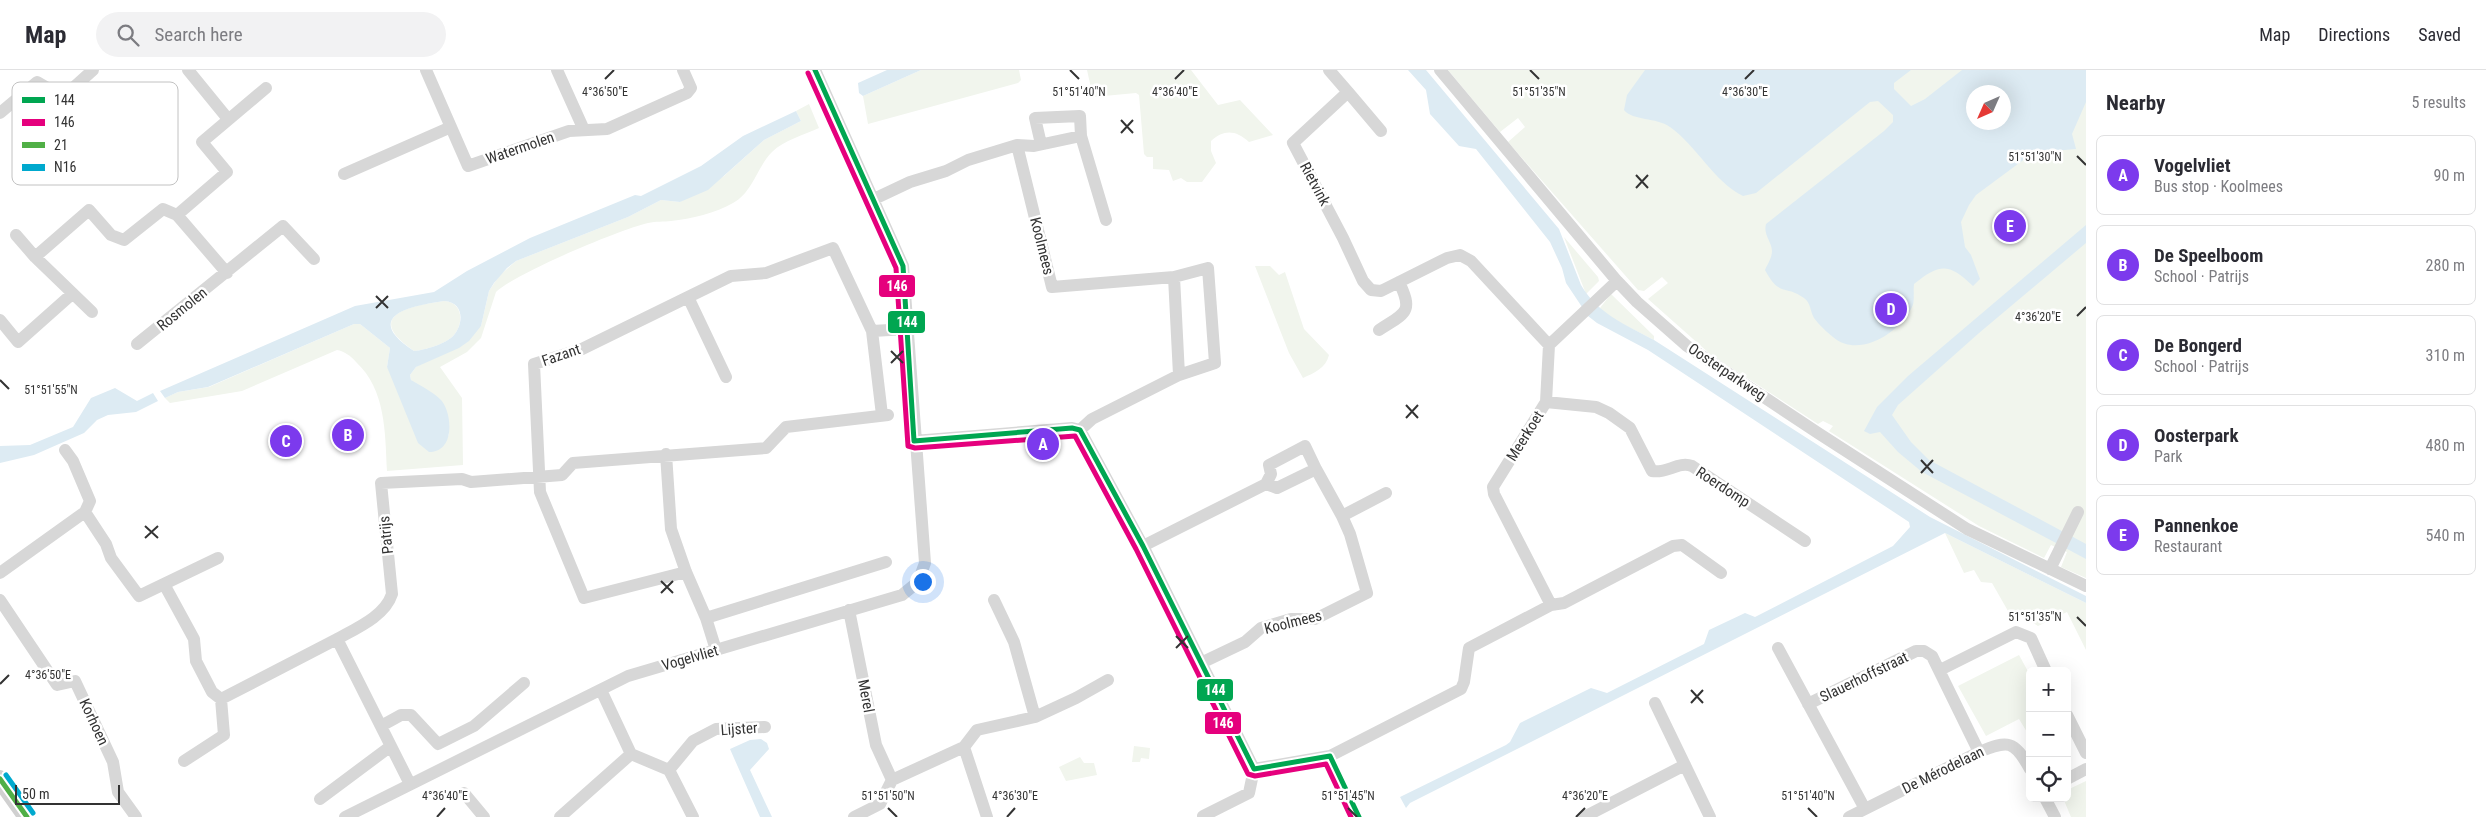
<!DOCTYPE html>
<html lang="en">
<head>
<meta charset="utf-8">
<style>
	body { margin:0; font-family:"Roboto Condensed",sans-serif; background:#f2f2f3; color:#2b2b33 }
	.controls { position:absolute; right:15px; bottom:15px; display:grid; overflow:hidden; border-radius:8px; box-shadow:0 5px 20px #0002 }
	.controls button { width:45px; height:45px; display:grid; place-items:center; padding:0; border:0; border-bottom:1px solid #e1e1e2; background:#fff; color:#2b2b33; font:25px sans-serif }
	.compass { position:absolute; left:1966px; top:15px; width:45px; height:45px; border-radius:50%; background:#fff; box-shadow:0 5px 20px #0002; rotate:225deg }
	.scale { position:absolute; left:15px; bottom:12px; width:105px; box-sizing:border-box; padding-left:5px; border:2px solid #333; border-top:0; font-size:14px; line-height:18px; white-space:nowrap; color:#333; -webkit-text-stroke:4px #fff; paint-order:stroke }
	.you { position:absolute; left:922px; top:511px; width:18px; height:18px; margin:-12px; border:4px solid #fff; border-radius:50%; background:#1a73e8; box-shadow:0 0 0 8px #1a73e833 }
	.badge { display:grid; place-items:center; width:32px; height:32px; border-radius:50%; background:#7c3aed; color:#fff; font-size:16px; font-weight:700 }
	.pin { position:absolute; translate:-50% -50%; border:2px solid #fff; box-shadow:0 1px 5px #0006 }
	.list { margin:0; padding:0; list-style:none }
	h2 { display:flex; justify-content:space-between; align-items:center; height:65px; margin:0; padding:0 20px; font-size:21px }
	h2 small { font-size:16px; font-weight:400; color:#7c7c81 }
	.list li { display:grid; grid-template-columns:32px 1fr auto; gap:15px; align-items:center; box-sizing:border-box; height:80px; margin:0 10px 10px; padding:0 10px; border:1px solid #e1e1e2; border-radius:8px }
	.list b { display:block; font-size:19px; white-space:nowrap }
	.list p { margin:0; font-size:16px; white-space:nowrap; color:#7c7c81 }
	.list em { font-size:16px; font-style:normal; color:#7c7c81 }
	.icon { flex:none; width:28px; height:28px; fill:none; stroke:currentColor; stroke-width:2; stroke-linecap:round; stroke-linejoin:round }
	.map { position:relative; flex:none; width:2086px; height:747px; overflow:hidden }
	header { display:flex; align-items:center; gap:30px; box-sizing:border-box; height:70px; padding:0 25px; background:#fff; border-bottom:1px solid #e1e1e2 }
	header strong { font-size:24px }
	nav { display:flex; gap:28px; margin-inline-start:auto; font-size:18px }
	.search { width:350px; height:45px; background:#f2f2f3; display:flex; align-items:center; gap:12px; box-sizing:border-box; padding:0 18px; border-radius:28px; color:#7c7c81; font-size:19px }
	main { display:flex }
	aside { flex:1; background:#fff }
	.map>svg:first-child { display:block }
	.green { fill:#f1f5ed; fill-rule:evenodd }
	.water { fill:#ddebf3; fill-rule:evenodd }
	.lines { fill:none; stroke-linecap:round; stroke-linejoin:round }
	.street { stroke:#d7d7d7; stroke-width:12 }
	.secondary { stroke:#d0d0d0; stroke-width:18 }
	.bus-1-casing { stroke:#fff; stroke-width:9 }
	.bus-2-casing { stroke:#fff; stroke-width:9 }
	.bus-3-casing { stroke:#fff; stroke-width:9 }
	.bus-4-casing { stroke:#fff; stroke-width:9 }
	.bus-1 { stroke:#00a651; stroke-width:5 }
	.bus-2 { stroke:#e5007d; stroke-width:5 }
	.bus-3 { stroke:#50af46; stroke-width:5 }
	.bus-4 { stroke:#00a9ce; stroke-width:5 }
	.ticks { fill:none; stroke:#333; stroke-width:2 }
	.labels { text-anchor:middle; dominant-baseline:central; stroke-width:5; stroke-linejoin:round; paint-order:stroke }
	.street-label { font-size:15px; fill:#333; stroke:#fff }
	.key { fill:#fff; stroke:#c2c2c2; stroke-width:1 }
	.key-label { font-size:14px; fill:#333 }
	.ticks-label { font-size:12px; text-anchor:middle; fill:#333; stroke:#fff; stroke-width:5; stroke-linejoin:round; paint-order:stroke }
	.line-badge { stroke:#fff; stroke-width:2 }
	.badge-label { font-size:14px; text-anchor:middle; font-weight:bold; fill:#fff }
</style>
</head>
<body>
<header>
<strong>Map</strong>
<div class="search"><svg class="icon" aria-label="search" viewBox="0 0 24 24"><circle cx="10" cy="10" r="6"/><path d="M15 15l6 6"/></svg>Search here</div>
<nav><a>Map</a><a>Directions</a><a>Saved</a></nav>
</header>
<main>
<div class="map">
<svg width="2086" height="747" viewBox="0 0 2086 747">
	<rect width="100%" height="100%" fill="#fff"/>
	<path class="green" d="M 921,0 L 1019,0 L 1021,10 L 1018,13 L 868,54 L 863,26 Z
		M 1087,0 L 1191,0 L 1218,35 L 1240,30 L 1273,65 L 1249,72 C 1236,60 1224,59 1211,71 L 1211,81 L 1216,93 L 1202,112 L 1187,112 L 1181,108 L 1173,111 L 1169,100 L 1153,99 L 1153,87 L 1147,87 L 1144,84 L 1139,25 L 1136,23 L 1093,27 Z
		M 1448,0 L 2086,0 L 2086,508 L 2061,497 L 2067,482 L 2051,475 L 2044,488 L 1979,456 L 1829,361 L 1833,356 L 1823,351 L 1818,354 L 1710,284 L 1648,229 L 1668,213 L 1662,207 L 1644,221 L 1638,220 L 1508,72 L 1525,57 L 1518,48 L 1500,62 ZM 1974,22 L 2004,22 L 2004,52 L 1974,52 Z
		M 809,34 L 819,58 C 804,65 784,70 772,82 C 757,97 753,122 733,133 C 716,143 691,149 671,151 C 664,152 656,151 648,153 C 621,159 514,204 496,222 L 481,268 L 467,282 L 440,297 L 462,328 L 463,395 L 387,401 C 385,362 386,320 356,292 C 351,286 344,281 337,280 L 242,321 L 170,333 L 165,328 L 178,322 L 209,317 L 354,254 L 360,254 L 390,278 L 387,297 L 449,366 L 446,345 L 411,310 L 410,305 L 416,297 L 481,256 L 489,221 L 499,206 L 516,191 L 628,147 L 661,130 L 680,132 L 724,106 L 764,70 L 801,51 L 796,41 Z
		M 1564,167 L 1598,207 L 1599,211 L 1586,224 Z
		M 1255,196 L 1270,196 L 1279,205 L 1285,202 L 1304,259 L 1329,285 C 1326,298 1314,303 1303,308 L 1289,283 Z
		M 1611,224 L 1654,266 L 1654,270 L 1607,246 L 1600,238 Z
		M 444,231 C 463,232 464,253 454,265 C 446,274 425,280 414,281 C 363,246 408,236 444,231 Z
		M 1945,463 L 2086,533 L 2086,580 L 2067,542 L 2038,556 L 2020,545 L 2012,548 L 1992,513 L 1981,512 L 1974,500 L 1964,503 Z
		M 2019,585 L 2030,605 L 2030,667 L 2019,649 L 1986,666 L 1958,616 Z
		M 1134,676 L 1150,678 L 1149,689 L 1141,688 L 1140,692 L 1132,692 Z
		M 1080,687 L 1084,693 L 1094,693 L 1097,705 L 1066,711 L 1059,697 Z
		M 2086,711 L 2086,747 L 2071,747 L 2063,728 L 2067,728 L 2067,720 Z"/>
	<path class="water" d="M 887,0 L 921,0 L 863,26 L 859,23 L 858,13 Z
		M 1408,0 L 1426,0 L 1559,159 L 1581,215 C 1597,243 1626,255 1654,270 L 1930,447 L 2086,526 L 2086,533 L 1945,463 L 1410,733 L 1406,738 L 1400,727 L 1506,675 L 1510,672 L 1520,653 L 1591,618 L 1607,623 L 1704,574 L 1709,560 L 1745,543 L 1755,547 L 1893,476 L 1910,457 L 1909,452 L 1648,280 L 1597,253 L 1588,246 L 1566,213 L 1562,198 L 1550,172 L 1476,79 L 1459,76 L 1430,44 L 1426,20 Z
		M 1645,0 L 1911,0 L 1894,13 L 1894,19 L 1911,36 L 1925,29 L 1962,0 L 2086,0 L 2086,32 L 2072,64 L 2076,79 L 2042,82 L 2026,88 L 1976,125 L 1969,135 L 1961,152 L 1965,177 L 1971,185 L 1980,209 L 1973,216 C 1949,193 1940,193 1914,214 C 1913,221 1915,232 1912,237 C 1900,263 1858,289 1833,267 C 1827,262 1819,255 1814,248 C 1810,241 1811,233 1804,228 C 1785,214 1780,228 1765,200 C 1767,195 1772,188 1772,181 C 1772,172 1763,165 1766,154 L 1884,61 L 1893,52 L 1893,45 L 1878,31 L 1870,32 L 1756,123 L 1743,126 C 1713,111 1697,76 1670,57 C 1656,47 1633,51 1624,40 L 1627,25 ZM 1974,22 L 2004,22 L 2004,52 L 1974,52 Z
		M 796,41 L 801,51 L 764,70 L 708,120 L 680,132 L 661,130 L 628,147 L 516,191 L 507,198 L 494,213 L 489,221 L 481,256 L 469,271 L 459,278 L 416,297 L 410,305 L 411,310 C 421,316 433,322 441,330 C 452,342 456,382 429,382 L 418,373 L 387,297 L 390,278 L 360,254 L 354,254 L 208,317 L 178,322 L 165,328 L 160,321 L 355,236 L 434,222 L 467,201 L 530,168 L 635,125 L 641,126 L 701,96 L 743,66 ZM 444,231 C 464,232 464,253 454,265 C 446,274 425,280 414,281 C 362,247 408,236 444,231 Z
		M 2086,155 L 2086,173 L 1979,263 L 1898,335 L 1892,345 L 1911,372 L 1929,390 L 2086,474 L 2086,489 L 1922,402 L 1898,382 L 1880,362 L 1870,364 L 1864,361 L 1877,337 L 1908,306 Z
		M 115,318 L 137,331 L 153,323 L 158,331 L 136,342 L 108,345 L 97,350 L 84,363 L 34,385 L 0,393 L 0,376 L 30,375 L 73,357 L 91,328 Z
		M 761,669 L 767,673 L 769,679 L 750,700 L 772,747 L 760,747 L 730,679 L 750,670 Z"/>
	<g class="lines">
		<path class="street" d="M 188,0 L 228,49
			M 426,0 L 468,96 L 569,61 L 607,59 L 687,23 L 691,18 L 683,0
			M 557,0 L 584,60
			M 1329,0 L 1348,22 L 1293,73 L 1343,168 L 1363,211 L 1371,220 L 1381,221 L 1447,188 L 1460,185 L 1471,191 L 1549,275
			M 1440,0 L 1617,211 L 1637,232 L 1687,276 L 1818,363 L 1967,459 L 2086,516
			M 1348,22 L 1381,61
			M 63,27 L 93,0
			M 0,43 L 37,12 L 63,27 L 78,46
			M 1041,74 L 1035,48 L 1080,46 L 1081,66
			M 1017,75 L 1052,217 L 1174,207 L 1179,305
			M 344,104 L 451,57
			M 874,129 L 910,112 L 946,101 L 968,90 L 1017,75 L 1034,76 L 1081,66 L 1106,150
			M 177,145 L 227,102 L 202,72 L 266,18
			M 16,165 L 35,187 L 92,242
			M 35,187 L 89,140 L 111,165 L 124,170 L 163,139 L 177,145 L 227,203
			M 688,227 L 726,307
			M 0,250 L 18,272 L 72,224
			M 1379,260 C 1405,243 1414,243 1399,212
			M 872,261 L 882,345
			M 137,274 L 283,156 L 314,189
			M 1546,332 L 1596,337 L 1609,343 L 1630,358 L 1652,401 C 1667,404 1678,391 1692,396 L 1805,471
			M 1080,360 L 1092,349 L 1179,305 L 1215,293 L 1208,198 L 1174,207
			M 914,371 L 1072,358 L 1080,360 L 1143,476 L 1254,699 L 1330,686 L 1461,619 L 1464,612 L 1469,578 L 1551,535 L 1494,424 L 1493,417 L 1546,332 L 1549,275 L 1617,211
			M 65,380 L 73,391 L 90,431 L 85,442 L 106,474 L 111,488 L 139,526 L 218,488
			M 666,384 L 671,459 L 686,502 L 706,548
			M 1316,399 L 1342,446
			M 1143,476 L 1266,414 L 1277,418 L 1316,399 L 1305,376 L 1269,395 L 1271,404 L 1266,414
			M 2050,499 L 2078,442
			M 686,502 L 584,528 L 540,422 L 534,294 L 582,279 L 731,206 L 766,203 L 833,178 L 872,261 L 908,259
			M 0,503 L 85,442
			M 164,514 L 194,569 L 196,591 L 212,622 L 221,629 L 224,665 L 184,691
			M 0,530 L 57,615 L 75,611 L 113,692 L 118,722 L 136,747
			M 994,530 L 1014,572 L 1035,647
			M 1551,535 L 1564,533 L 1673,476 L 1682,475 L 1721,503
			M 849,540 L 876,675 L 892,710
			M 337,569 C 357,558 385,546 392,524 L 381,413 L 462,409 L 471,412 L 562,405 L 573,393 L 766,378 L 786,357 L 888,345
			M 1778,578 L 1865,739
			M 716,580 L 706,548 L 886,492
			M 1201,593 L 1245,572 L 1261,558 L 1291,549 L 1315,549 L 1367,523 L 1350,464 L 1342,446 L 1386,423
			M 1940,600 L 2016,562 L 2031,568 L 2046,601
			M 601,620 L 631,684
			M 221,629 L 337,569 L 410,714
			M 1655,633 L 1710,747
			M 1808,634 L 1916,581 L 1924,581 L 1932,586 L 1979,682
			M 2067,645 L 2086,683
			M 381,656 L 401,645 L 411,645 L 438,674 L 474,656 L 524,613
			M 964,677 L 987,747
			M 669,700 L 693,671 L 716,659 L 765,657
			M 2067,709 L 2086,699
			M 464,723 L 484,747
			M 2045,728 L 2055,747
			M 320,729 L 391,676
			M 1203,746 L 1249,723 L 1254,699
			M 345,747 L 628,606 L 902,525 L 918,512 L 925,493 L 903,196 L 815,0
			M 560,747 L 631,684 L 669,700 L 693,747
			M 854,747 L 880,734 L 892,710 L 964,677 L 977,660 L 1035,647 L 1076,628 L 1108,610
			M 1584,747 L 1685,695
			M 1849,747 L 1979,682 C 2008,670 2014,670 2030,699"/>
		<path class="secondary" d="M 0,709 L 27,747"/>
		<g class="bus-1-casing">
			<path id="bus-1" d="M 815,0 L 903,196 L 914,371 L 1072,358 L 1080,360 L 1143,476 L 1254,699 L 1330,686 L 1359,747"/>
		</g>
		<g class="bus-2-casing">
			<path id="bus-2" d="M 808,3 L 896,198 L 908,376 L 915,378 L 1075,366 L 1136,479 L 1248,704 L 1255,706 L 1326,694 L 1351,747"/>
		</g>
		<g class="bus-3-casing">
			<path id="bus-3" d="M 0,709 L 27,747"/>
		</g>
		<g class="bus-4-casing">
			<path id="bus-4" d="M 6,705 L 33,743"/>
		</g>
		<use href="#bus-1" class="bus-1"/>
		<use href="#bus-2" class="bus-2"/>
		<use href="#bus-3" class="bus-3"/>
		<use href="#bus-4" class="bus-4"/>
	</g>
	<path class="ticks" d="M 1070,0 L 1079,9M 1530,0 L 1539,9M 605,9 L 614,0M 1175,9 L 1184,0M 1745,9 L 1754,0M 1121,50 L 1133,63M 1121,63 L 1133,50M 2077,86 L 2086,95M 1636,105 L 1648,118M 1636,118 L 1648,105M 376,226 L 388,238M 376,238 L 388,226M 2077,246 L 2086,237M 891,281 L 903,293M 891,293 L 903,281M 0,310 L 9,319M 1406,335 L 1418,348M 1406,348 L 1418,335M 1921,390 L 1933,403M 1921,403 L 1933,390M 145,456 L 158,468M 145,468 L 158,456M 661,511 L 673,523M 661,523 L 673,511M 2077,547 L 2086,556M 1176,566 L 1188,578M 1176,578 L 1188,566M 0,614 L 9,605M 1691,620 L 1703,633M 1691,633 L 1703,620M 888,738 L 897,747M 1348,738 L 1357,747M 1808,738 L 1817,747M 437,747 L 445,738M 1007,747 L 1015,738M 1576,747 L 1585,738"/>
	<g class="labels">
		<g class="street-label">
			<text transform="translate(520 78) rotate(-19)">Watermolen</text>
			<text transform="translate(1315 114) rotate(62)">Rietvink</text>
			<text transform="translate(1042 176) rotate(76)">Koolmees</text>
			<text transform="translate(182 239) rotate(-39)">Rosmolen</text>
			<text transform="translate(561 285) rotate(-19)">Fazant</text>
			<text transform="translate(1727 302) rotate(34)">Oosterparkweg</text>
			<text transform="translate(1525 366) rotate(-58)">Meerkoet</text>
			<text transform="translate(1723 417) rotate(33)">Roerdomp</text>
			<text transform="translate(386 465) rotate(-96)">Patrijs</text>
			<text transform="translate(1293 552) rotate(-14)">Koolmees</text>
			<text transform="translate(690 588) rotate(-16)">Vogelvliet</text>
			<text transform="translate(1864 607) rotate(-26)">Slauerhoffstraat</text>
			<text transform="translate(866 626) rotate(79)">Merel</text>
			<text transform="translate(94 652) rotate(65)">Korhoen</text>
			<text transform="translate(739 659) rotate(-4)">Lijster</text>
			<text transform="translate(1943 700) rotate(-26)">De Mérodelaan</text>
		</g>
	</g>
	<rect x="12" y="12" width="166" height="103" rx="8" class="key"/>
	<rect x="22" y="27" width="23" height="6" fill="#00a651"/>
	<rect x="22" y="49" width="23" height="7" fill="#e5007d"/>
	<rect x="22" y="72" width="23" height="6" fill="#50af46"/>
	<rect x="22" y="94" width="23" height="7" fill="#00a9ce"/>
	<g class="key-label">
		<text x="54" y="35">144</text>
		<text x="54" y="57">146</text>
		<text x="54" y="80">21</text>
		<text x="54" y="102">N16</text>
	</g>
	<g class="ticks-label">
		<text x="605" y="26">4°36'50"E</text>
		<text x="1079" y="26">51°51'40"N</text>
		<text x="1175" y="26">4°36'40"E</text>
		<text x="1539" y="26">51°51'35"N</text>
		<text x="1745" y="26">4°36'30"E</text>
		<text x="2035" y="91">51°51'30"N</text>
		<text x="2038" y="251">4°36'20"E</text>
		<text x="51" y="324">51°51'55"N</text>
		<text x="2035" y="551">51°51'35"N</text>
		<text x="48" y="609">4°36'50"E</text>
		<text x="445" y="730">4°36'40"E</text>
		<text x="1015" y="730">4°36'30"E</text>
		<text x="888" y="730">51°51'50"N</text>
		<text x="1348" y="730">51°51'45"N</text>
		<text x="1585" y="730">4°36'20"E</text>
		<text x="1808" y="730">51°51'40"N</text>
	</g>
	<g class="line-badge">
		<rect x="878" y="204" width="38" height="24" rx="5" fill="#e5007d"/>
		<rect x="887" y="240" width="39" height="24" rx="5" fill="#00a651"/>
		<rect x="1196" y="608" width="38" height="24" rx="5" fill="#00a651"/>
		<rect x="1204" y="641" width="38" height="24" rx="5" fill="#e5007d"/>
	</g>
	<g class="badge-label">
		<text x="897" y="221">146</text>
		<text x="907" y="257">144</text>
		<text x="1215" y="625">144</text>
		<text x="1223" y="658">146</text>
	</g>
</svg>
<div class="controls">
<button>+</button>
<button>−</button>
<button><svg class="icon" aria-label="locate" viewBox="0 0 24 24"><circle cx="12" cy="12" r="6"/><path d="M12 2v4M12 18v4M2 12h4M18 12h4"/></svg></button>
</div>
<svg class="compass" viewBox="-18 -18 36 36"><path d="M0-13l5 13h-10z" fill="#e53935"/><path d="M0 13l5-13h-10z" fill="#7c7c81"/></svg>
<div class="scale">50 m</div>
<div class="you"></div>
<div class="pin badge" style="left:1043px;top:374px">A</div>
<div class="pin badge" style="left:348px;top:365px">B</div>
<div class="pin badge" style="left:286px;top:371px">C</div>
<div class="pin badge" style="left:1891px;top:239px">D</div>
<div class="pin badge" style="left:2010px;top:156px">E</div>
</div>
<aside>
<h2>Nearby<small>5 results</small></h2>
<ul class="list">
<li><span class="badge">A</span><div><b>Vogelvliet</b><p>Bus stop · Koolmees</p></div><em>90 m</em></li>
<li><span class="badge">B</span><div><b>De Speelboom</b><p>School · Patrijs</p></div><em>280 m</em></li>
<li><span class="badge">C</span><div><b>De Bongerd</b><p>School · Patrijs</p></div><em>310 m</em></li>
<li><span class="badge">D</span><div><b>Oosterpark</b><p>Park</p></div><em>480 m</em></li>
<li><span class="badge">E</span><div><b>Pannenkoe</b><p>Restaurant</p></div><em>540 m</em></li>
</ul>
</aside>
</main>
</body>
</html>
